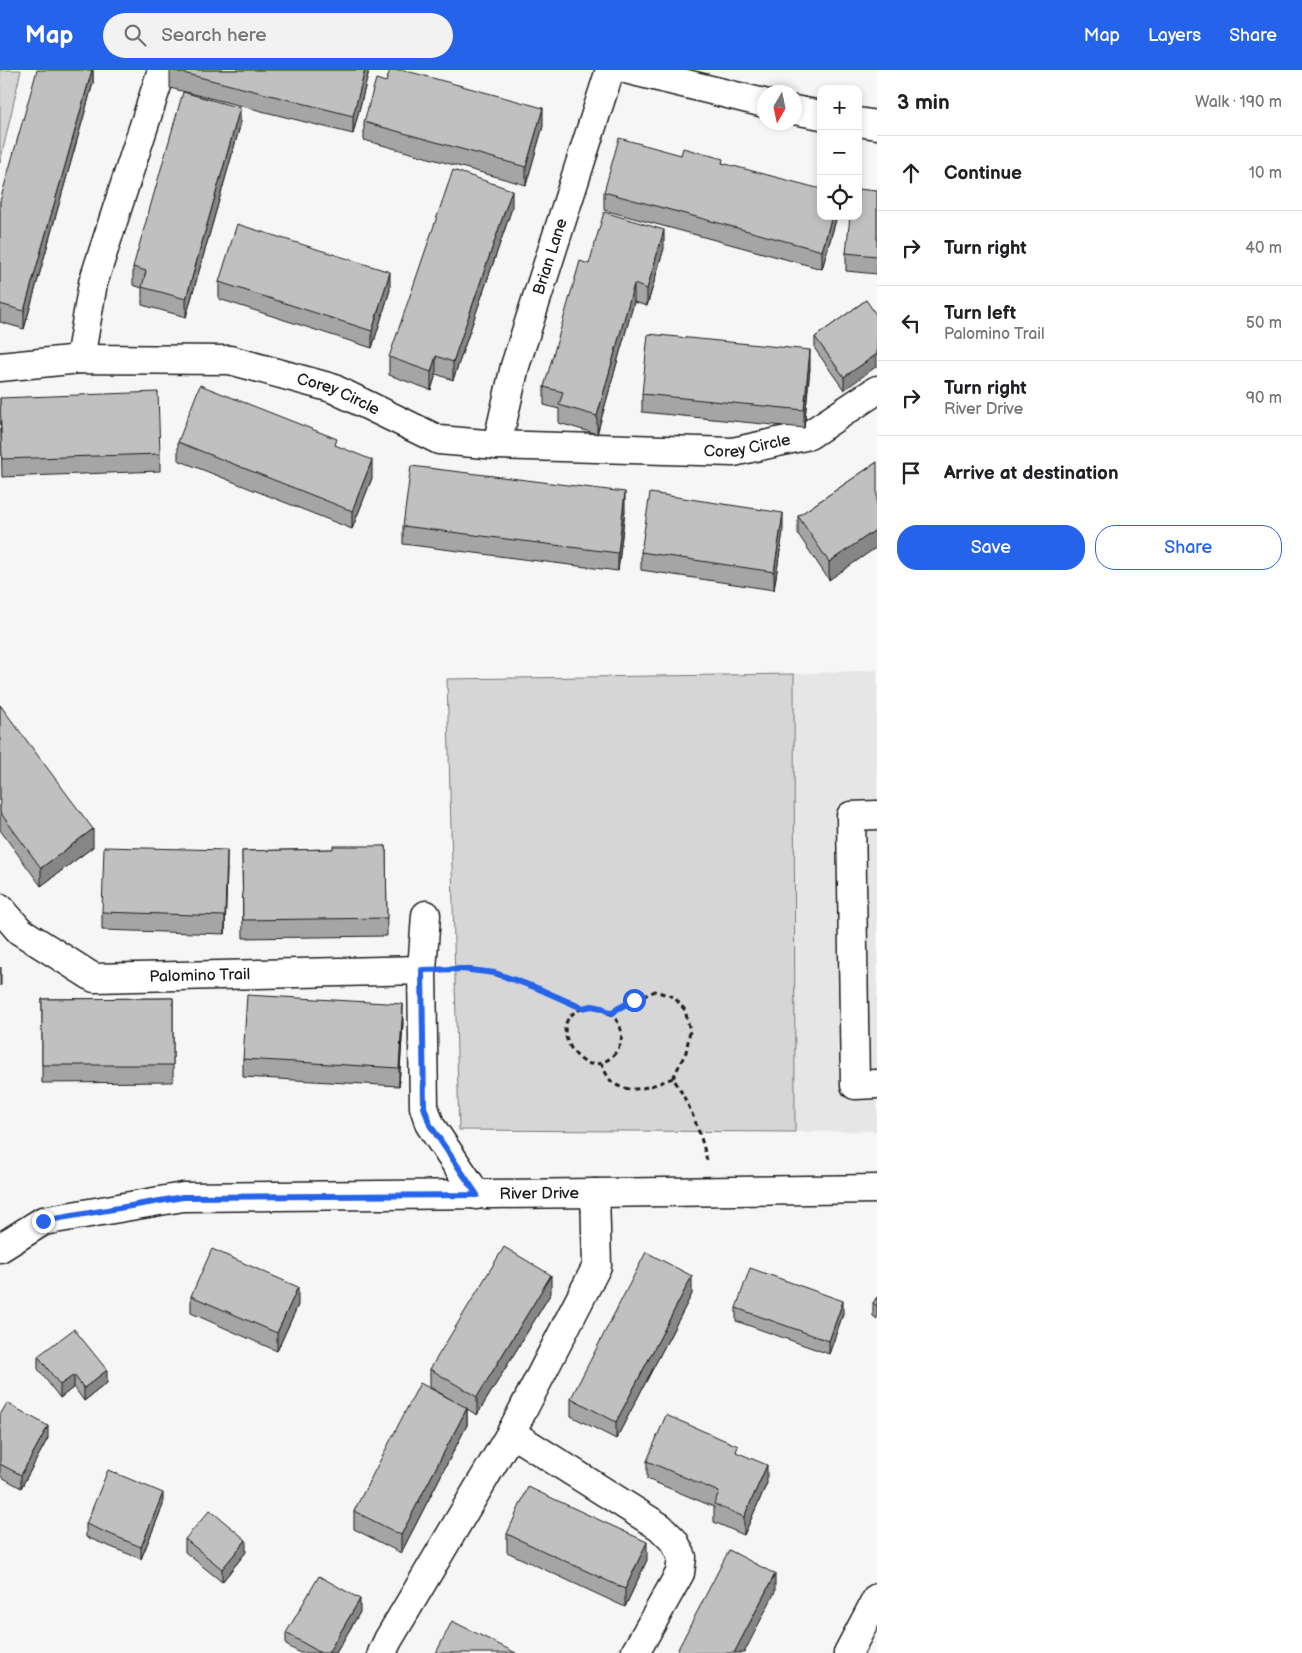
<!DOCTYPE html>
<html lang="en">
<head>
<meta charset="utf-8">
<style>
	body { margin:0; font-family:"Balsamiq Sans",sans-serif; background:#f2f2f2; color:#202124 }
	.controls { position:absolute; right:15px; top:15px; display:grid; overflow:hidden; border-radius:10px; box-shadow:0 2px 8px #0003 }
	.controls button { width:45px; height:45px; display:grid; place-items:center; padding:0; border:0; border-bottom:1px solid #e0e0e0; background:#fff; color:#202124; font:25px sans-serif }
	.compass { position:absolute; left:757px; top:15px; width:45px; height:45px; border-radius:50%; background:#fff; box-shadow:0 2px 8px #0003; rotate:189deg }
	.stop { position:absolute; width:15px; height:15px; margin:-11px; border:4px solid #2563eb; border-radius:50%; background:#fff }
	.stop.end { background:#2563eb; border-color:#fff; box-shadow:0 1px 5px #0008 }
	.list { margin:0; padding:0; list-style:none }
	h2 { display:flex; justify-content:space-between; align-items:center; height:65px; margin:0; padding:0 20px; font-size:21px }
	h2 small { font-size:16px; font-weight:400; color:#757577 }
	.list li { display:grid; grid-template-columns:32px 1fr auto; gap:15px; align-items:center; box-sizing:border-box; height:75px; padding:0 20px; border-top:1px solid #e0e0e0 }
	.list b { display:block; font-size:19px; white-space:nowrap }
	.list p { margin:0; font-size:16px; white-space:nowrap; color:#757577 }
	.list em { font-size:16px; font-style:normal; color:#757577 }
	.actions { display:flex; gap:10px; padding:15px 20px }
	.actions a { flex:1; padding:11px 0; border:1px solid #2563eb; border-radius:20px; text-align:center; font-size:18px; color:#2563eb }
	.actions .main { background:#2563eb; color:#fff }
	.icon { flex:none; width:28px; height:28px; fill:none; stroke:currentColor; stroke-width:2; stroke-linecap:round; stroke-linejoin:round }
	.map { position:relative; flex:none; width:877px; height:1583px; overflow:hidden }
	header { display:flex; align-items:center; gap:30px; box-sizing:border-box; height:70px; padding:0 25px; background:#2563eb; color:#fff }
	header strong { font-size:24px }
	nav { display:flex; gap:28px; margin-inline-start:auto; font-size:18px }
	.search { width:350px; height:45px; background:#f2f2f2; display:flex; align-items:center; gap:12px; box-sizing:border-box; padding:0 18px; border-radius:28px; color:#757577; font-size:19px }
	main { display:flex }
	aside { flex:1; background:#fff }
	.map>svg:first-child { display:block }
	.built { fill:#e6e6e6 }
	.green { fill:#d6d6d6; stroke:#797979 }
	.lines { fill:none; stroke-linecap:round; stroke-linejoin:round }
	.minor-casing { stroke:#1c1c1c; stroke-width:31 }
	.major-casing { stroke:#1c1c1c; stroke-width:31 }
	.path { stroke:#1c1c1c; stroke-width:3; stroke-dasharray:5 4; stroke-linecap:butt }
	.minor { stroke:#fff; stroke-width:28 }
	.major { stroke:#fff; stroke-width:28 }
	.wall { fill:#a5a5a5; stroke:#1c1c1c }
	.shaded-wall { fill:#868686; stroke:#1c1c1c }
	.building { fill:#c0c0c0; stroke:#1c1c1c }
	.route { stroke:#2563eb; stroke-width:6 }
	.labels { text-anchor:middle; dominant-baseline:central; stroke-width:4; stroke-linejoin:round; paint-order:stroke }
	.street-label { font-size:16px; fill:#1c1c1c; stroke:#fff }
</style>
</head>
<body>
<header>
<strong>Map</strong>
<div class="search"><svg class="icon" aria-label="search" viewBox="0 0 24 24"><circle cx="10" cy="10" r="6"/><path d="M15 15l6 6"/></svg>Search here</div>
<nav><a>Map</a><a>Layers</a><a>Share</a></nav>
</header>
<main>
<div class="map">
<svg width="877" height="1583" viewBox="0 0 877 1583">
	<rect width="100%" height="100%" fill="#f6f6f6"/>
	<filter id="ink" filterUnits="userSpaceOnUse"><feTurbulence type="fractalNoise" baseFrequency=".02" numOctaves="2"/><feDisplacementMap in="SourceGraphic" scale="10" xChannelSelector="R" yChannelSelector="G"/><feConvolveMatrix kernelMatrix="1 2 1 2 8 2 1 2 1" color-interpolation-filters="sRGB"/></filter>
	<g filter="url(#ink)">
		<path class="built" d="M 877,600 L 877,1061 L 795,1062 L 794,604 Z"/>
		<path class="green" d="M 0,0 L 21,0 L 0,93 Z
			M 794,604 L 795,1062 L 459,1060 L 447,609 Z"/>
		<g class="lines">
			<g class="minor-casing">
				<g id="minor">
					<path d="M 629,0 L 764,33"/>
					<path d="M 794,40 L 821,45"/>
					<path d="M 858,52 L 877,55"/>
					<path d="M 80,289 L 93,213 L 162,0"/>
					<path id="s1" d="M 0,297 L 80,289 L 230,290 L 332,318 L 439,370 L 497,375 L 733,382 L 809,365 L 877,320"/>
					<path id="s2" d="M 497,375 L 515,296 L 610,0"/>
					<path d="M 877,745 L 851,746 L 855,1015 L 877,1014"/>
					<path id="s3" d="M 0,838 L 20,861 L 94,908 L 422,900 L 424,1037 L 430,1055 L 477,1125"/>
					<path d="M 422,900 L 426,845"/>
					<path d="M 511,1363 L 660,1457 L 674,1471 L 682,1487 L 680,1503 L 635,1583"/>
					<path d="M 382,1583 L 388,1570 L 511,1363 L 597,1196 L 595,1123"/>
					<path d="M 848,1583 L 877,1528"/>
				</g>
			</g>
			<g class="major-casing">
				<g id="major">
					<path id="s4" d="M 0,1178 L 43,1151 L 183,1127 L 595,1123 L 877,1119"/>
				</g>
			</g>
			<path class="path" d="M 452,899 C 498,898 541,919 582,938
				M 592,936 C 612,940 628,956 619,977 C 614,988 599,998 587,993 C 574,988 560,965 567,951 C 571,941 583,938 592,936 Z
				M 612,944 L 617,939 L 655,921 L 674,927 L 685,940 L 690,961 L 686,982 L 673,1008
				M 601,993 C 604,999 608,1009 613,1013 C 632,1026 654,1015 673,1008 C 689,1033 701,1062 707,1091"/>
			<use href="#minor" class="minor"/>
			<use href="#major" class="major"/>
		</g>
		<path class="wall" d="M 93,0 L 93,13 L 24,259 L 0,252 L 0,131 Z
			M 170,0 L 368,0 L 368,5 L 353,64 L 170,18 Z
			M 364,52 L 543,56 L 526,115 L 364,70 Z
			M 240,56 L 186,247 L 142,235 L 142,218 L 133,215 L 133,197 Z
			M 681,85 L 723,93 L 821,146 L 837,146 L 822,199 L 604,140 L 604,122 Z
			M 877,121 L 877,204 L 846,201 L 846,183 Z
			M 512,138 L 453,310 L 436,304 L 431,320 L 389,305 L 389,287 Z
			M 664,178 L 647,236 L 634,232 L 597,364 L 559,353 L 559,339 L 544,335 L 544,317 L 589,194 Z
			M 219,212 L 390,220 L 372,278 L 219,229 Z
			M 866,230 L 844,320 L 815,279 L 815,267 Z
			M 810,298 L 804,358 L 642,342 L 642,324 Z
			M 0,328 L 160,384 L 160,401 L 2,407 Z
			M 178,372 L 337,376 L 372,408 L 352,459 L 178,390 Z
			M 877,392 L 829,510 L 798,464 L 798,446 Z
			M 625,440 L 618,501 L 403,474 L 403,456 Z
			M 783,461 L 774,520 L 641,500 L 641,482 Z
			M 0,635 L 93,777 L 41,816 L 0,760 Z
			M 386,776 L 387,866 L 243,868 L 242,781 L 333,779 Z
			M 227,798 L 225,864 L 102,860 L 102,842 Z
			M 173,928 L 173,1012 L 42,1013 L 42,929 Z
			M 403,952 L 399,1016 L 243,1007 L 243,989 Z
			M 551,1223 L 477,1345 L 467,1339 L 467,1355 L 401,1483 L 354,1459 L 354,1441 L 452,1330 L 430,1317 L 430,1299 Z
			M 692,1224 L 616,1369 L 571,1346 L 571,1328 Z
			M 191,1226 L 298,1235 L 277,1281 L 191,1243 Z
			M 877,1227 L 877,1249 L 873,1246 L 873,1233 Z
			M 736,1238 L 843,1244 L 829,1284 L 736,1251 Z
			M 38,1286 L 107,1313 L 84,1331 L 74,1317 L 60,1328 L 38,1299 Z
			M 0,1345 L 48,1368 L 21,1418 L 0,1406 Z
			M 738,1383 L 767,1413 L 744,1465 L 714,1452 L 714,1437 L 647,1409 L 647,1391 Z
			M 163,1435 L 141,1489 L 86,1467 L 86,1454 Z
			M 507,1464 L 647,1490 L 625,1537 L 507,1482 Z
			M 185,1469 L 246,1482 L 222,1512 L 185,1482 Z
			M 360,1542 L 336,1583 L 300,1583 L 286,1575 L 286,1563 Z"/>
		<path class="shaded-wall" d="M 92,0 L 93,0 L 93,13 L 24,259 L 24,241 Z
			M 365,0 L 368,0 L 368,5 L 353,64 L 353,46 Z
			M 240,38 L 240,56 L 186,247 L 186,229 Z
			M 543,38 L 543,56 L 526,115 L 526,97 Z
			M 512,120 L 512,138 L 453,310 L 453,292 Z
			M 832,146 L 837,146 L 822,199 L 822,181 Z
			M 664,160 L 664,178 L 647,236 L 647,219 Z
			M 390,202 L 390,220 L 372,278 L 372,261 Z
			M 634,214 L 634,232 L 597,364 L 597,346 Z
			M 810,280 L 810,298 L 804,358 L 804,340 Z
			M 877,284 L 877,296 L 844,320 L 844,307 Z
			M 436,286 L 436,304 L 431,320 L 431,302 Z
			M 372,390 L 372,408 L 352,459 L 352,441 Z
			M 625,422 L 625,440 L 618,501 L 618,483 Z
			M 783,443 L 783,461 L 774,520 L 774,502 Z
			M 877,459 L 877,477 L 829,510 L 829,492 Z
			M 93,759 L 93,777 L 41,816 L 41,798 Z
			M 227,780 L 227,798 L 225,864 L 225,846 Z
			M 1,897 L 1,915 L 0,916 L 0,898 Z
			M 403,934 L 403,952 L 399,1016 L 399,998 Z
			M 551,1205 L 551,1223 L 477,1345 L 477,1327 Z
			M 692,1206 L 692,1224 L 616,1369 L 616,1352 Z
			M 298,1217 L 298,1235 L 277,1281 L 277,1263 Z
			M 843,1231 L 843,1244 L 829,1284 L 829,1271 Z
			M 107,1300 L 107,1313 L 84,1331 L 84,1318 Z
			M 74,1305 L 74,1317 L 60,1328 L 60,1315 Z
			M 467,1338 L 467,1355 L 401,1483 L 401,1465 Z
			M 48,1356 L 48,1368 L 21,1418 L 21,1405 Z
			M 767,1395 L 767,1413 L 744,1465 L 744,1447 Z
			M 163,1423 L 163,1435 L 141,1489 L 141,1477 Z
			M 246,1470 L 246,1482 L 222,1512 L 222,1499 Z
			M 647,1472 L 647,1490 L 625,1537 L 625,1519 Z
			M 775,1504 L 775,1522 L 744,1583 L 734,1583 Z
			M 360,1529 L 360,1542 L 336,1583 L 328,1583 Z"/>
		<path class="building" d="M 37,0 L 92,0 L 24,241 L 0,234 L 0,131 Z
			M 171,0 L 365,0 L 353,46 Z
			M 390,0 L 403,0 L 543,38 L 526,97 L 364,52 L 376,9 L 386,12 Z
			M 183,22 L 240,38 L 186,229 L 142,217 L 146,201 L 133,197 Z
			M 619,68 L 681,85 L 683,78 L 723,89 L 722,93 L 821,119 L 821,146 L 832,146 L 822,181 L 604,122 Z
			M 453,100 L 512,120 L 453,292 L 436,286 L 431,302 L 389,287 Z
			M 858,119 L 877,121 L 877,186 L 846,183 L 850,146 L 858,146 Z
			M 604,142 L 664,160 L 647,219 L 634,214 L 597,346 L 559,335 L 563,322 L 544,317 L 580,191 L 589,194 Z
			M 237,154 L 390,202 L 372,261 L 219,212 Z
			M 866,230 L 877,246 L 877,284 L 844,307 L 815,267 Z
			M 648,264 L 810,280 L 804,340 L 642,324 Z
			M 200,315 L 337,369 L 335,375 L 372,390 L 352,441 L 178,372 Z
			M 158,322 L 160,384 L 2,389 L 0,328 Z
			M 877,392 L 877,459 L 829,492 L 798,446 Z
			M 411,396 L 625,422 L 618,483 L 403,456 Z
			M 650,423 L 783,443 L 774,502 L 641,482 Z
			M 0,635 L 93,759 L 41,798 L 0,742 Z
			M 333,776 L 386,776 L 387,848 L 243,850 L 242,781 L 333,779 Z
			M 104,777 L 227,780 L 225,846 L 102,842 Z
			M 247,925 L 403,934 L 399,998 L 243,989 Z
			M 173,928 L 173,995 L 42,995 L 42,929 Z
			M 504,1177 L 551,1205 L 477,1327 L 430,1299 Z
			M 212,1179 L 298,1217 L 277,1263 L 191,1226 Z
			M 646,1182 L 692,1206 L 616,1352 L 571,1328 Z
			M 750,1198 L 843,1231 L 829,1271 L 736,1238 Z
			M 877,1227 L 877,1236 L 873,1233 Z
			M 74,1259 L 107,1300 L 84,1318 L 74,1305 L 60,1315 L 38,1286 Z
			M 420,1313 L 467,1338 L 401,1465 L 354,1441 Z
			M 7,1333 L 48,1356 L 21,1405 L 0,1394 L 0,1345 Z
			M 666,1345 L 738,1376 L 736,1382 L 767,1395 L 744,1447 L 714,1434 L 719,1422 L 647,1391 Z
			M 108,1400 L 163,1423 L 141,1477 L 86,1454 Z
			M 528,1417 L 647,1472 L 625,1519 L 507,1464 Z
			M 210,1440 L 246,1470 L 222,1499 L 185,1469 Z
			M 729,1480 L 775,1504 L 734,1583 L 676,1583 Z
			M 319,1506 L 360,1529 L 328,1583 L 321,1583 L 286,1563 Z
			M 452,1551 L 516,1583 L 436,1583 Z"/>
	</g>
	<g class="lines" filter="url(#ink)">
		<path class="route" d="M 43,1151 L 183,1127 L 477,1125 L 430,1055 L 424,1037 L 422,900 L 462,899 L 495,903 L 537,918 L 582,938 L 592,936 L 602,938 L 612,944 L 617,939 L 634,930"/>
	</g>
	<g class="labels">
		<g class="street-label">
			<text stroke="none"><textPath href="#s2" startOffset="196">Brian Lane</textPath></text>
			<text stroke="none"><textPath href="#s1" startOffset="344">Corey Circle</textPath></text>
			<text stroke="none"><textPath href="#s1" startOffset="764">Corey Circle</textPath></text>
			<text stroke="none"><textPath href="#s3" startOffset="224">Palomino Trail</textPath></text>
			<text stroke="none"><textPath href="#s4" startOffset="549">River Drive</textPath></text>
		</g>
	</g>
</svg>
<div class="controls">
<button>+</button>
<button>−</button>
<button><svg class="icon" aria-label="locate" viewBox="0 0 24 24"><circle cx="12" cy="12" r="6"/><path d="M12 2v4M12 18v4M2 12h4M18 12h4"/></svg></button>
</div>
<svg class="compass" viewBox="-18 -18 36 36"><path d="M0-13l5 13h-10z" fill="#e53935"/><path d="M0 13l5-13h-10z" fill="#757577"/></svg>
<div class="stop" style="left:634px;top:930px"></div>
<div class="stop end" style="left:43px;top:1151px"></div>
</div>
<aside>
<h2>3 min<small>Walk · 190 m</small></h2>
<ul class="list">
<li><svg class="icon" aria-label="ahead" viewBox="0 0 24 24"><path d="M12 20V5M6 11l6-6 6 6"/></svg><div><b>Continue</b></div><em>10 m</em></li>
<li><svg class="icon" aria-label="right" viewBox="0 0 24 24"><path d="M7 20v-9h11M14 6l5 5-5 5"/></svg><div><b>Turn right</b></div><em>40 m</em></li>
<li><svg class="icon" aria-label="left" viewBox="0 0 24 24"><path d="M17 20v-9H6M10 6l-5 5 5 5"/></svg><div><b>Turn left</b><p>Palomino Trail</p></div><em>50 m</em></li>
<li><svg class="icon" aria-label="right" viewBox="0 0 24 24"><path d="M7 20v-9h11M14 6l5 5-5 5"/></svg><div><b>Turn right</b><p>River Drive</p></div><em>90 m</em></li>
<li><svg class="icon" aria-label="arrive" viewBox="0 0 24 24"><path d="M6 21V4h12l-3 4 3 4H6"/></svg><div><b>Arrive at destination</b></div></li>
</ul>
<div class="actions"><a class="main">Save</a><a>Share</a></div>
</aside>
</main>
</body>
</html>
